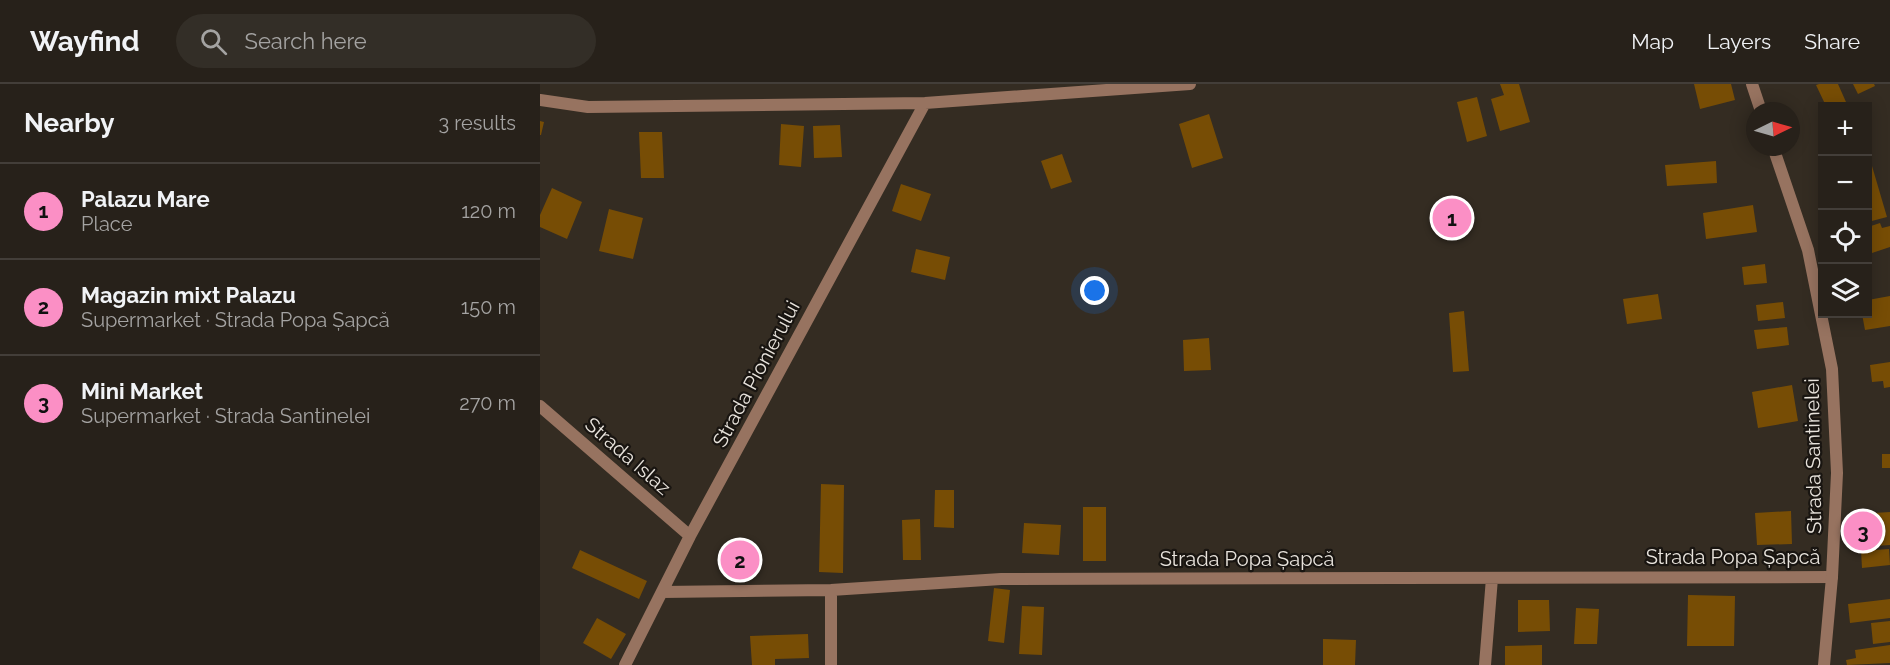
<!DOCTYPE html>
<html lang="en">
<head>
<meta charset="utf-8">
<style>
	body { margin:0; font-family:Raleway,sans-serif; background:#332e27; color:#f1f3f6 }
	.controls { position:absolute; right:18px; top:18px; display:grid; overflow:hidden; border-radius:0px; box-shadow:0 3px 15px #0003 }
	.controls button { width:54px; height:54px; display:grid; place-items:center; padding:0; border:0; border-bottom:2px solid #433e39; background:#27211a; color:#f1f3f6; font:30px sans-serif }
	.compass { position:absolute; left:1206px; top:18px; width:54px; height:54px; border-radius:50%; background:#27211a; box-shadow:0 3px 15px #0003; rotate:85deg }
	.you { position:absolute; left:555px; top:207px; width:21px; height:21px; margin:-15px; border:4px solid #fff; border-radius:50%; background:#1a73e8; box-shadow:0 0 0 9px #1a73e833 }
	.badge { display:grid; place-items:center; width:39px; height:39px; border-radius:50%; background:#fb8fc5; color:#111; font-size:20px; font-weight:700 }
	.pin { position:absolute; translate:-50% -50%; border:3px solid #fff; box-shadow:0 2px 6px #0006 }
	.list { margin:0; padding:0; list-style:none }
	h2 { display:flex; justify-content:space-between; align-items:center; height:78px; margin:0; padding:0 24px; font-size:26px }
	h2 small { font-size:20px; font-weight:400; color:#a4a3a2 }
	.list li { display:grid; grid-template-columns:39px 1fr auto; gap:18px; align-items:center; box-sizing:border-box; height:96px; padding:0 24px; border-top:2px solid #433e39 }
	.list b { display:block; font-size:22px; white-space:nowrap }
	.list p { margin:0; font-size:20px; white-space:nowrap; color:#a4a3a2 }
	.list em { font-size:20px; font-style:normal; color:#a4a3a2 }
	.icon { flex:none; width:33px; height:33px; fill:none; stroke:currentColor; stroke-width:2; stroke-linecap:round; stroke-linejoin:round }
	.map { position:relative; flex:none; width:1350px; height:581px; overflow:hidden }
	header { display:flex; align-items:center; gap:36px; box-sizing:border-box; height:84px; padding:0 30px; background:#27211a; border-bottom:2px solid #433e39 }
	header strong { font-size:28px }
	nav { display:flex; gap:33px; margin-inline-start:auto; font-size:21px }
	.search { width:420px; height:54px; background:#332e27; display:flex; align-items:center; gap:15px; box-sizing:border-box; padding:0 21px; border-radius:33px; color:#a4a3a2; font-size:22px }
	main { display:flex }
	aside { flex:1; background:#27211a }
	.map>svg:first-child { display:block }
	.building { fill:#774d05 }
	.lines { fill:none; stroke-linecap:round; stroke-linejoin:round }
	.minor { stroke:#977360; stroke-width:12 }
	.tertiary { stroke:#977360; stroke-width:12 }
	.labels { text-anchor:middle; dominant-baseline:central; stroke-width:4.5; stroke-linejoin:round; paint-order:stroke }
	.street-label { font-size:20px; fill:#e8e3dc; stroke:#191511 }
</style>
</head>
<body>
<header>
<strong>Wayfind</strong>
<div class="search"><svg class="icon" aria-label="search" viewBox="0 0 24 24"><circle cx="10" cy="10" r="6"/><path d="M15 15l6 6"/></svg>Search here</div>
<nav><a>Map</a><a>Layers</a><a>Share</a></nav>
</header>
<main>
<aside>
<h2>Nearby<small>3 results</small></h2>
<ul class="list">
<li><span class="badge">1</span><div><b>Palazu Mare</b><p>Place</p></div><em>120 m</em></li>
<li><span class="badge">2</span><div><b>Magazin mixt Palazu</b><p>Supermarket · Strada Popa Șapcă</p></div><em>150 m</em></li>
<li><span class="badge">3</span><div><b>Mini Market</b><p>Supermarket · Strada Santinelei</p></div><em>270 m</em></li>
</ul>
</aside>
<div class="map">
<svg width="1350" height="581" viewBox="0 0 1350 581">
	<rect width="100%" height="100%" fill="#342c22"/>
	<path class="building" d="M 960,0 L 979,0 L 990,38 L 960,47 L 951,15 L 964,11 Z
		M 1154,0 L 1191,0 L 1195,16 L 1160,25 Z
		M 1279,0 L 1298,0 L 1306,18 L 1296,22 L 1286,22 L 1276,1 Z
		M 1313,0 L 1334,0 L 1335,2 L 1318,10 Z
		M 937,13 L 947,52 L 927,58 L 917,18 Z
		M 669,30 L 683,74 L 652,84 L 639,40 Z
		M 0,37 L 4,38 L 1,51 L 0,51 Z
		M 241,40 L 264,42 L 261,83 L 239,81 Z
		M 300,41 L 302,73 L 274,74 L 273,42 Z
		M 99,48 L 122,48 L 124,94 L 101,94 Z
		M 522,70 L 532,98 L 511,105 L 501,77 Z
		M 1176,77 L 1177,99 L 1127,102 L 1125,81 Z
		M 1332,82 L 1347,133 L 1328,138 L 1328,84 Z
		M 361,100 L 391,110 L 381,137 L 352,127 Z
		M 12,104 L 42,118 L 27,155 L 0,143 L 0,131 Z
		M 1213,121 L 1217,148 L 1166,155 L 1163,129 Z
		M 69,125 L 103,134 L 93,175 L 59,167 Z
		M 1340,139 L 1342,144 L 1350,142 L 1350,163 L 1329,170 L 1328,143 Z
		M 376,165 L 410,173 L 405,196 L 371,188 Z
		M 1225,180 L 1227,199 L 1204,201 L 1202,183 Z
		M 1118,210 L 1122,235 L 1087,240 L 1083,215 Z
		M 1350,212 L 1350,242 L 1325,246 L 1322,230 L 1328,230 L 1328,216 Z
		M 1243,218 L 1245,234 L 1218,237 L 1216,221 Z
		M 924,227 L 929,287 L 913,288 L 909,229 Z
		M 1247,243 L 1249,261 L 1217,265 L 1214,246 Z
		M 669,254 L 671,286 L 644,287 L 643,256 Z
		M 1350,278 L 1350,303 L 1344,304 L 1343,297 L 1332,298 L 1330,281 Z
		M 1252,301 L 1258,337 L 1218,344 L 1212,308 Z
		M 1342,370 L 1350,370 L 1350,384 L 1342,384 Z
		M 281,400 L 304,401 L 303,489 L 279,488 Z
		M 395,406 L 414,406 L 414,444 L 394,443 Z
		M 543,423 L 566,423 L 566,477 L 543,477 Z
		M 1251,427 L 1252,460 L 1217,461 L 1215,429 Z
		M 1350,428 L 1350,461 L 1320,463 L 1318,430 Z
		M 380,435 L 381,476 L 363,476 L 362,436 Z
		M 484,439 L 521,441 L 519,471 L 482,469 Z
		M 1349,465 L 1350,481 L 1322,484 L 1321,467 Z
		M 40,466 L 107,497 L 99,515 L 32,484 Z
		M 454,504 L 470,506 L 464,559 L 448,557 Z
		M 1148,511 L 1195,512 L 1194,562 L 1147,562 Z
		M 1350,515 L 1350,534 L 1310,539 L 1308,520 Z
		M 978,516 L 1009,516 L 1010,547 L 978,548 Z
		M 482,522 L 504,523 L 502,571 L 479,570 Z
		M 1036,524 L 1059,525 L 1057,560 L 1034,560 Z
		M 57,534 L 86,550 L 71,575 L 43,559 Z
		M 1350,537 L 1350,558 L 1333,560 L 1331,539 Z
		M 268,550 L 269,574 L 235,575 L 235,581 L 212,581 L 210,552 Z
		M 783,555 L 816,556 L 815,581 L 783,581 Z
		M 1002,561 L 1002,581 L 965,581 L 965,562 Z
		M 1350,561 L 1350,579 L 1307,581 L 1306,576 L 1316,574 L 1315,566 Z"/>
	<g class="lines">
		<path class="minor" d="M 0,16 L 48,23 L 385,19 L 650,0
			M 0,322 L 150,452
			M 122,508 L 291,506 L 461,495 L 1292,493
			M 85,581 L 150,452 L 385,19
			M 291,581 L 291,506
			M 945,581 L 952,494"/>
		<path class="tertiary" d="M 1212,0 L 1221,27
			M 1233,63 L 1268,166 L 1292,285 L 1297,389 L 1292,493 L 1284,581"/>
	</g>
	<g class="labels">
		<g class="street-label">
			<text transform="translate(216 290) rotate(-62)">Strada Pionierului</text>
			<text transform="translate(88 372) rotate(41)">Strada Islaz</text>
			<text transform="translate(1273 372) rotate(-91)">Strada Santinelei</text>
			<text x="1193" y="473">Strada Popa Șapcă</text>
			<text x="707" y="475">Strada Popa Șapcă</text>
		</g>
	</g>
</svg>
<div class="controls">
<button>+</button>
<button>−</button>
<button><svg class="icon" aria-label="locate" viewBox="0 0 24 24"><circle cx="12" cy="12" r="6"/><path d="M12 2v4M12 18v4M2 12h4M18 12h4"/></svg></button>
<button><svg class="icon" aria-label="layers" viewBox="0 0 24 24"><path d="M12 4l9 5-9 5-9-5zM3 14l9 5 9-5"/></svg></button>
</div>
<svg class="compass" viewBox="-18 -18 36 36"><path d="M0-13l5 13h-10z" fill="#e53935"/><path d="M0 13l5-13h-10z" fill="#a4a3a2"/></svg>
<div class="you"></div>
<div class="pin badge" style="left:912px;top:134px">1</div>
<div class="pin badge" style="left:200px;top:476px">2</div>
<div class="pin badge" style="left:1323px;top:447px">3</div>
</div>
</main>
</body>
</html>
